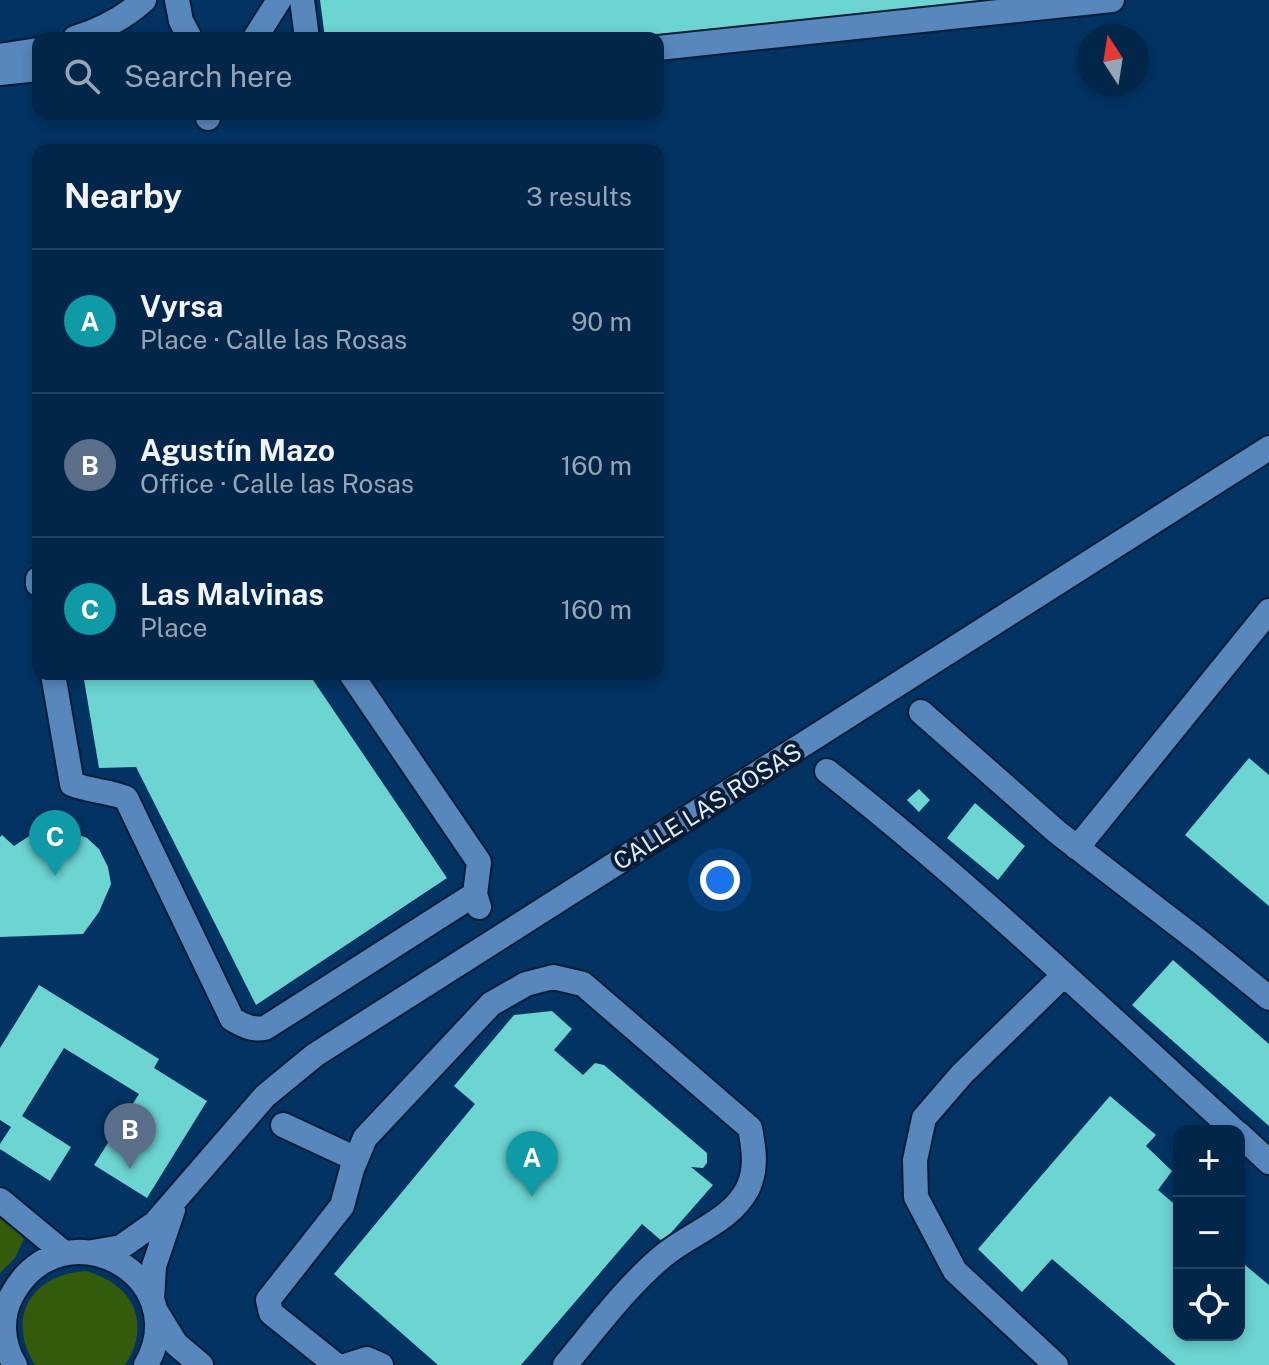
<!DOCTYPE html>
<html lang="en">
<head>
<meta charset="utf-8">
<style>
	body { margin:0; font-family:"Public Sans",sans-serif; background:#103254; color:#f1f3f6 }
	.controls { position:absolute; right:24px; bottom:24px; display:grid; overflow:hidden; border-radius:16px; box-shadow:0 4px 12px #0003 }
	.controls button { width:72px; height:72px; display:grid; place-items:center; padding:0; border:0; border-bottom:2px solid #234362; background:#02264a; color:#f1f3f6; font:40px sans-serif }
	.compass { position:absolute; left:1077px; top:24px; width:72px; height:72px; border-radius:50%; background:#02264a; box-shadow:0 4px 12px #0003; rotate:348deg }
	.you { position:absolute; left:720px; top:880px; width:28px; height:28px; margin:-20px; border:6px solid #fff; border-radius:50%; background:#1a73e8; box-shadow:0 0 0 12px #1a73e833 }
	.badge { display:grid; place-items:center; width:52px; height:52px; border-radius:50%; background:#0b8043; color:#fff; font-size:26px; font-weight:700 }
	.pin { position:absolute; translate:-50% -66px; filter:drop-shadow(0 2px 4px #0008) }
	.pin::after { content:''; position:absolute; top:42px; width:28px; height:24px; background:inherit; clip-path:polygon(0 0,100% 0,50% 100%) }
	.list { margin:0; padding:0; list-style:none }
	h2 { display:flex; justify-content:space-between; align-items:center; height:104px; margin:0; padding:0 32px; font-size:34px }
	h2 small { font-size:26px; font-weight:400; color:#96a5b5 }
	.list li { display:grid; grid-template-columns:52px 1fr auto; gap:24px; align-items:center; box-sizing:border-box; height:144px; padding:0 32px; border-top:2px solid #234362 }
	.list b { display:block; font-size:30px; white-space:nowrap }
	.list p { margin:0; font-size:26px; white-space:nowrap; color:#96a5b5 }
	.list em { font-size:26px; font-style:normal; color:#96a5b5 }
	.icon { flex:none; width:44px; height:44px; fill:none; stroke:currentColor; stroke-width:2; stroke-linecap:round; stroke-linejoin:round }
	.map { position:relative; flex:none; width:1269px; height:1365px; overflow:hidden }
	.search { position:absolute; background:#02264a; box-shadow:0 4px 12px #0003; left:32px; top:32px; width:632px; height:88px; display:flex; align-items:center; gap:20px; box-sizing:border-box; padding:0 28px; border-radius:16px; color:#96a5b5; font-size:30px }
	.panel { position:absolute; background:#02264a; box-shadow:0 4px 12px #0003; left:32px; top:144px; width:632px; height:536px; border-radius:16px }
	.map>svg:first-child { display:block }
	.green { fill:#345b0b }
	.building { fill:#6cd4d1 }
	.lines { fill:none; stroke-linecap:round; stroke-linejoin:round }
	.minor-casing { stroke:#041c35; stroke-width:28 }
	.minor { stroke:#5887bd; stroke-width:24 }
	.labels { text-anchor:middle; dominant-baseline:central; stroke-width:8; stroke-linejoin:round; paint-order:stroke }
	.street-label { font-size:24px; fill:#ddecfe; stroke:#091c31 }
</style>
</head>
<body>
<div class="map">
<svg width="1269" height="1365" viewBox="0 0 1269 1365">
	<rect width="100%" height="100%" fill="#023363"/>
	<path class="green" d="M 0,1218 L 16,1229 L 24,1239 L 15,1258 L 0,1273 Z
		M 86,1271 C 132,1284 153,1322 125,1365 L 35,1365 C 5,1317 32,1274 86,1271 Z"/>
	<path class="building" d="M 320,0 L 1026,0 L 658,38 L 325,38 Z
		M 83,674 L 309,674 L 447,878 L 256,1005 L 136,767 L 99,768 Z
		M 1249,758 L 1269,775 L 1269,906 L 1185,835 Z
		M 919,789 L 930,800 L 919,812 L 907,800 Z
		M 975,803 L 1025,846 L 998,880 L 947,838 Z
		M 56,826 L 87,838 L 99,849 L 108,867 L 111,884 L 99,912 L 83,934 L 0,937 L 0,837 L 2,835 L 14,846 L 37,831 Z
		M 1173,960 L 1269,1044 L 1269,1126 L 1132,1005 Z
		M 39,985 L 159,1059 L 154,1068 L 207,1101 L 147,1198 L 94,1165 L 139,1094 L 64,1048 L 22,1116 L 71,1147 L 50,1181 L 0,1149 L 0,1144 L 11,1127 L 0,1120 L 0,1048 Z
		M 552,1011 L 572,1029 L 554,1050 L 583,1075 L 595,1063 L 604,1065 L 707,1153 L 707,1163 L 703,1168 L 691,1167 L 713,1185 L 663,1242 L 642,1224 L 521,1365 L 438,1365 L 334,1274 L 475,1104 L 454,1086 L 514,1015 Z
		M 1110,1096 L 1156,1135 L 1146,1146 L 1172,1171 L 1158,1190 L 1179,1208 L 1179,1335 L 1239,1335 L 1239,1260 L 1269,1285 L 1269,1365 L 1176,1365 L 1052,1259 L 1022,1292 L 978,1249 Z"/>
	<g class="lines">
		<g class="minor-casing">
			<path id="minor" d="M 177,0 L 181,21 L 190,38
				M 302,0 L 307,38
				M 75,38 C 101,30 124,18 144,0
				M 255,38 L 279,0
				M 658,48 L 1112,0
				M 0,56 L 38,50
				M 0,73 L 38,69
				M 208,114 L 208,118
				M 38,579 L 38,584
				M 53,674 L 72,784 C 90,791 108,791 126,798 L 232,1019 C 244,1026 252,1030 265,1028 L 475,894
				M 351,674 L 479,862 L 475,894 L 479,907
				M 921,712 L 1057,832 L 1200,942 L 1269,998
				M 827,771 C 970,883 1101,1009 1235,1131
				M 1077,848 L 1269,611
				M 283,1125 L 356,1159
				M 1239,1134 L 1269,1162
				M 0,1200 L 64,1253
				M 93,1252 L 121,1247 L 155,1223 L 265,1096 L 315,1055 L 1269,448
				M 152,1300 L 154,1266 L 173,1210
				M 157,1313 L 176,1344 L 201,1365
				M 15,1365 C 2,1344 0,1317 12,1295 C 63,1202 196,1276 146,1365
				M 336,1365 L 271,1313 L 268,1300 L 342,1206 L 352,1169 L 365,1138 L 491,1004 L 526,984 L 553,977 L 583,984 L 750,1128 C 754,1149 757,1168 748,1188 C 731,1222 690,1233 663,1256 C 626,1287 596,1328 565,1365
				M 348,1365 L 367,1359 L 381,1365
				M 1056,1365 L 955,1271 L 916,1197 L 915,1160 L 924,1118 L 962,1074 L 1064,975"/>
		</g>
		<use href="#minor" class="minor"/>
	</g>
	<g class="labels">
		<g class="street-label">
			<text transform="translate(707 806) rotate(-32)">CALLE LAS ROSAS</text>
		</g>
	</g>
</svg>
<div class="controls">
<button>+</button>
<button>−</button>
<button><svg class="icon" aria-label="locate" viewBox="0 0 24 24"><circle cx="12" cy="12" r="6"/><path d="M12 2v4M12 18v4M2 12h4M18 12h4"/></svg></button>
</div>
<svg class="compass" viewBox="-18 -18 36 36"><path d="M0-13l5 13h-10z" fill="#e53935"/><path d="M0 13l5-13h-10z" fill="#96a5b5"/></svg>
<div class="you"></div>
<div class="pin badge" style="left:532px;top:1197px;background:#0f9aa8">A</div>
<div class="pin badge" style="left:130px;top:1169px;background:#5c6f8a">B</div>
<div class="pin badge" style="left:55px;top:876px;background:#0f9aa8">C</div>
<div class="search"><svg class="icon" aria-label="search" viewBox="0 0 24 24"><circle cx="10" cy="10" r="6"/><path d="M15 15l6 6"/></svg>Search here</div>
<section class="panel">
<h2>Nearby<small>3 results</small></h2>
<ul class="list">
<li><span class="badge" style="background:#0f9aa8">A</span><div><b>Vyrsa</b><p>Place · Calle las Rosas</p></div><em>90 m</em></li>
<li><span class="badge" style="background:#5c6f8a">B</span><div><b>Agustín Mazo</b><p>Office · Calle las Rosas</p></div><em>160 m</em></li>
<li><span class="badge" style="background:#0f9aa8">C</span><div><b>Las Malvinas</b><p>Place</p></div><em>160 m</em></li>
</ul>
</section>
</div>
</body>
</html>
